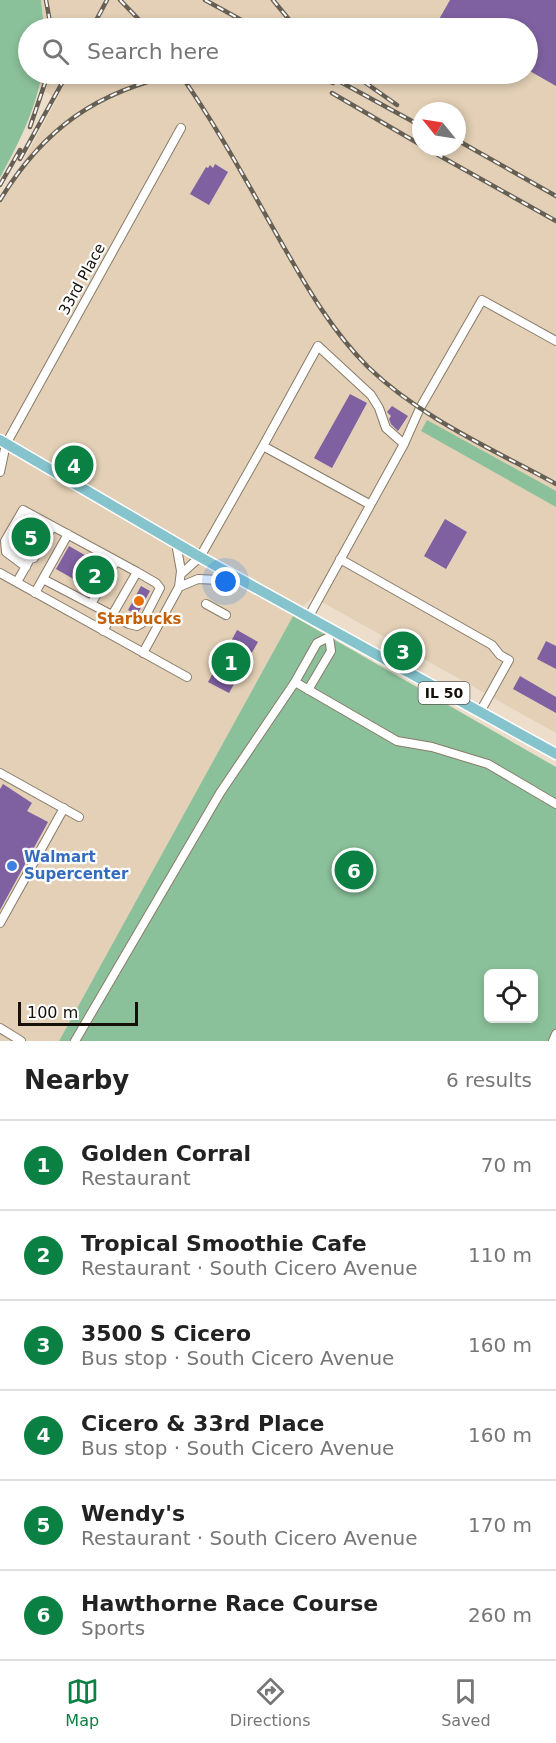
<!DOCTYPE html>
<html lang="en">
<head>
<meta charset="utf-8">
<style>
	body { margin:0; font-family:"DejaVu Sans",sans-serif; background:#f2f2f2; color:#222 }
	.controls { position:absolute; right:18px; bottom:18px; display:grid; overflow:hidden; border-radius:9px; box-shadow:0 3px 9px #0003 }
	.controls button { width:54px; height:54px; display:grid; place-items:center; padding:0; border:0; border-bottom:2px solid #e0e0e0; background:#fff; color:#222; font:30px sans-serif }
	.compass { position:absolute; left:412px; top:102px; width:54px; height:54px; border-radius:50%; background:#fff; box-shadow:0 3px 9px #0003; rotate:300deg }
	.scale { position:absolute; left:18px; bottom:15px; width:120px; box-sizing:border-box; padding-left:6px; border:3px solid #15110a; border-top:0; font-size:16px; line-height:21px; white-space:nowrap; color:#15110a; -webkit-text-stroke:4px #fff; paint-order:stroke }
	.you { position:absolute; left:226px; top:582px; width:21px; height:21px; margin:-15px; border:4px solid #fff; border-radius:50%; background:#1a73e8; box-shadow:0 0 0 9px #1a73e833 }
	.badge { display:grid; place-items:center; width:39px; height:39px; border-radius:50%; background:#0b8043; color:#fff; font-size:20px; font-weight:700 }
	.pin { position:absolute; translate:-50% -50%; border:3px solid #fff; box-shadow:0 2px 6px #0006 }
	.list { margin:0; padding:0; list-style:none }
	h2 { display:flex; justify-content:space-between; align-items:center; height:78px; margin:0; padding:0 24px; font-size:26px }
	h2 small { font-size:20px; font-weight:400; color:#767676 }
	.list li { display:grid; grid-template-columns:39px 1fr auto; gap:18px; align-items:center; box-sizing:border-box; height:90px; padding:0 24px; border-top:2px solid #e0e0e0 }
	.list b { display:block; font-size:22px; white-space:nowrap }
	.list p { margin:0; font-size:20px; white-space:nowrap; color:#767676 }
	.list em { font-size:20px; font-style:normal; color:#767676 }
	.icon { flex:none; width:33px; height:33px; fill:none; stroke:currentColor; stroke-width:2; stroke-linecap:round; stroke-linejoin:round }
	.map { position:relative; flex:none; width:556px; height:1041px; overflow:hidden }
	.search { position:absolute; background:#fff; box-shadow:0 3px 9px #0003; left:18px; right:18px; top:18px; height:66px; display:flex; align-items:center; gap:15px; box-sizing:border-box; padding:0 21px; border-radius:33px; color:#767676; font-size:22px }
	.sheet { height:618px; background:#fff }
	nav { display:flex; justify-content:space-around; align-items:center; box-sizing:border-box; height:84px; border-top:2px solid #e0e0e0; background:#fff; font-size:16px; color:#767676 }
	nav a { display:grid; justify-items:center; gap:3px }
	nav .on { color:#0b8043 }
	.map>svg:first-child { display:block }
	.built { fill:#e3d0b6; fill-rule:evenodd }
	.green { fill:#8bc19a; fill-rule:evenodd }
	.building { fill:#7f60a1 }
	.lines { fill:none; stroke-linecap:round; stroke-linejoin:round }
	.minor-casing { stroke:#887b69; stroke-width:10 }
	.major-casing { stroke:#fff; stroke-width:13 }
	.minor { stroke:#fff; stroke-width:8 }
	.major { stroke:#86c4cd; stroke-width:10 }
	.rail-casing { stroke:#665f53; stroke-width:4.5 }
	.rail { stroke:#fff; stroke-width:2; stroke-dasharray:7; stroke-linecap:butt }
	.food-dot { fill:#e8710a; stroke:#fff; stroke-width:2 }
	.shop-dot { fill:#3f7fe0; stroke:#fff; stroke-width:2 }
	.labels { text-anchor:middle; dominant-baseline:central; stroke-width:4.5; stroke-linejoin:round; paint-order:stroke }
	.shield { fill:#fff; stroke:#5b5854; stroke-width:1.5 }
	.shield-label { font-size:14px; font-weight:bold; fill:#15110a }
	.street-label { font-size:15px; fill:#15110a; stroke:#fff }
	.food-label { font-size:15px; font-weight:bold; fill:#c56008; stroke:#fff }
	.shop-label { font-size:15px; font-weight:bold; fill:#366cbe; stroke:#fff; text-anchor:start }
</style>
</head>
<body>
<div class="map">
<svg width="556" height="1041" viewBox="0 0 556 1041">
	<rect width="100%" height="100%" fill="#ecdeca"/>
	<path class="built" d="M 41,0 L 556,0 L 556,494 L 551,504 L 556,507 L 556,733 L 313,597 L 293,616 L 59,1041 L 0,1041 L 0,204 L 57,99 L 39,88 L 42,74 L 528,74 L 528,28 L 44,28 ZM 421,111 L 457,111 L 457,147 L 421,147 Z"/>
	<path class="green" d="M 0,0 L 41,0 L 44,28 L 28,28 L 28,74 L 42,74 C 34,114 19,142 0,178 Z
		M 427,420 L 556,491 L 556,507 L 421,431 Z
		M 293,616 L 556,767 L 556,1041 L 59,1041 ZM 488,974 L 534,974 L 534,1018 L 488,1018 Z"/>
	<path class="building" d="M 450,0 L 556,0 L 556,86 L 528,70 L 528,28 L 453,28 L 438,21 Z
		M 215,164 L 228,172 L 209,205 L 190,194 L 206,167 L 208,168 L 210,165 L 213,168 Z
		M 350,394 L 367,403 L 332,468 L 314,458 Z
		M 392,406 L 408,416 L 398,431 L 391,424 L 389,419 L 391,416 L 387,412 Z
		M 445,519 L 467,532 L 446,569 L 424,556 Z
		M 32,522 L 38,525 L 42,531 L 32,548 L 31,547 L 29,551 L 19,545 Z
		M 69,546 L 104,566 L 91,589 L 56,569 Z
		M 141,586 L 150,591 L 137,615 L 128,610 Z
		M 237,630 L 258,642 L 229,693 L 208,682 L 218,664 L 210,660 L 217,648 L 225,653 Z
		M 546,641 L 556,646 L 556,669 L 537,659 Z
		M 520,676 L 556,697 L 556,713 L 513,689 Z
		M 3,784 L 32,803 L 27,811 L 48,822 L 0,910 L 0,789 Z"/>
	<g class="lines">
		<g class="minor-casing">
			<path id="minor" d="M 0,472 L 6,444 L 181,128
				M 369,504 L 263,446 L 318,346 L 371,395 L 379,408 L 386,428 L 404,444
				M 14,534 L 10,540 L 12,549 L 30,559
				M 340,559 L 492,645 L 500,655 L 509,660 L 480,712
				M 26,567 L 6,552 L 5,541 L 23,510 L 137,572 L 156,583 L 160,588 L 142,623 L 137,626 L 129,624 L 43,579
				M 0,573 L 187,677
				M 181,574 L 200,557 L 263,446
				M 17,582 L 30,559 L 34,558 L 51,529 L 44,525
				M 179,587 L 198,579 L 240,581
				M 35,593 L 68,534
				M 91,604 L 116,561
				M 206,604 L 226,615
				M 308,618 L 404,444 L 420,408 L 482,300 L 556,341
				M 103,631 L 137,572
				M 143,653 L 179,587 L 181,571 L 176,543
				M 295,682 L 397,741 L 432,747 L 488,764 L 556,804
				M 308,690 L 331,651 L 329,637
				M 0,773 L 79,817
				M 0,923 L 64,808
				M 0,1028 L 21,1041
				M 75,1041 L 220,793 L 295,682 L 317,643 L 329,637 L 332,631
				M 553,1041 L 556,1034"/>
		</g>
		<g class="major-casing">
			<path id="major" d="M 0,440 L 200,557 L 556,754"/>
		</g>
		<use href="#minor" class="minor"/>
		<use href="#major" class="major"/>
		<g class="rail-casing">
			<path id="rail" d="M 46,0 L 51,28
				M 120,0 L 147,28
				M 205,0 L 256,28
				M 273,0 L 296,28
				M 92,28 L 107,0
				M 180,74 C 219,129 251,190 285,249 C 309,291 333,332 368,367 C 421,418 492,449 556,484
				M 308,74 L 333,83
				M 326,74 L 421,126
				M 353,74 L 397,105
				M 332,93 L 421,145
				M 30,127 L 48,74
				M 457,140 L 556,196
				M 424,147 L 556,221
				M 20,159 L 67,74
				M 0,185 L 20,150
				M 0,200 C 44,128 97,91 179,74"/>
		</g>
		<use href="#rail" class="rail"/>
	</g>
	<circle class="food-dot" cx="139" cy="601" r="6"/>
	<circle class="shop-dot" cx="12" cy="866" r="6"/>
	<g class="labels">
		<rect class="shield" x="418.5" y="682" width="51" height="22" rx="4.5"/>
		<g class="shield-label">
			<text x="444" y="693">IL 50</text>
		</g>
		<g class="street-label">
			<text transform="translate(82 279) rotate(-61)">33rd Place</text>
		</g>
		<g class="food-label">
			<text x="139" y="619">Starbucks</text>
		</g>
		<g class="shop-label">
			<text x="24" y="857">Walmart<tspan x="24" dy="17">Supercenter</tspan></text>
		</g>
	</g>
</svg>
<div class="controls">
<button><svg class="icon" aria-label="locate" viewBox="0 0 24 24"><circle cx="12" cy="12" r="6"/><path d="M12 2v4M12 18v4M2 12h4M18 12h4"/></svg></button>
</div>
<svg class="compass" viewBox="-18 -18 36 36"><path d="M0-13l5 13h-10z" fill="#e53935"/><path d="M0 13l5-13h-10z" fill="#767676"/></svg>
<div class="scale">100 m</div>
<div class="you"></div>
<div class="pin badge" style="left:231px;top:662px">1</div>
<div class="pin badge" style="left:95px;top:575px">2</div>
<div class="pin badge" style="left:403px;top:651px">3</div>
<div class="pin badge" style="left:74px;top:465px">4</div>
<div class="pin badge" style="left:31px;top:537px">5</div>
<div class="pin badge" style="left:354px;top:870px">6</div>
<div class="search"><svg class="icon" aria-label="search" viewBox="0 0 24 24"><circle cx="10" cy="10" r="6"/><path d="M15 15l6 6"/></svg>Search here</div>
</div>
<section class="sheet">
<h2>Nearby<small>6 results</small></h2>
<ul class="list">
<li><span class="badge">1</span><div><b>Golden Corral</b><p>Restaurant</p></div><em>70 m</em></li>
<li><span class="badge">2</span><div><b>Tropical Smoothie Cafe</b><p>Restaurant · South Cicero Avenue</p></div><em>110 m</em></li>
<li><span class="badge">3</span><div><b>3500 S Cicero</b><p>Bus stop · South Cicero Avenue</p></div><em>160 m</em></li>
<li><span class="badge">4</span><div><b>Cicero &amp; 33rd Place</b><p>Bus stop · South Cicero Avenue</p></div><em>160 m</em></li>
<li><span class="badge">5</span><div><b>Wendy's</b><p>Restaurant · South Cicero Avenue</p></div><em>170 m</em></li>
<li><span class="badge">6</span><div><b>Hawthorne Race Course</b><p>Sports</p></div><em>260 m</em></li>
</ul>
</section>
<nav>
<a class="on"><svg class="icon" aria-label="map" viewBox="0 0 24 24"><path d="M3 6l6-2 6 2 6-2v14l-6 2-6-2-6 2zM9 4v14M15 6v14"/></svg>Map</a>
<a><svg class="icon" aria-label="directions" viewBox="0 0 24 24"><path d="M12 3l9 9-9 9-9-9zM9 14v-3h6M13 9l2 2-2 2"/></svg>Directions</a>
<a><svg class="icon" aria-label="saved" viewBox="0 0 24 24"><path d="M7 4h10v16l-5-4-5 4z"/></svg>Saved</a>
</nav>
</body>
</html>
